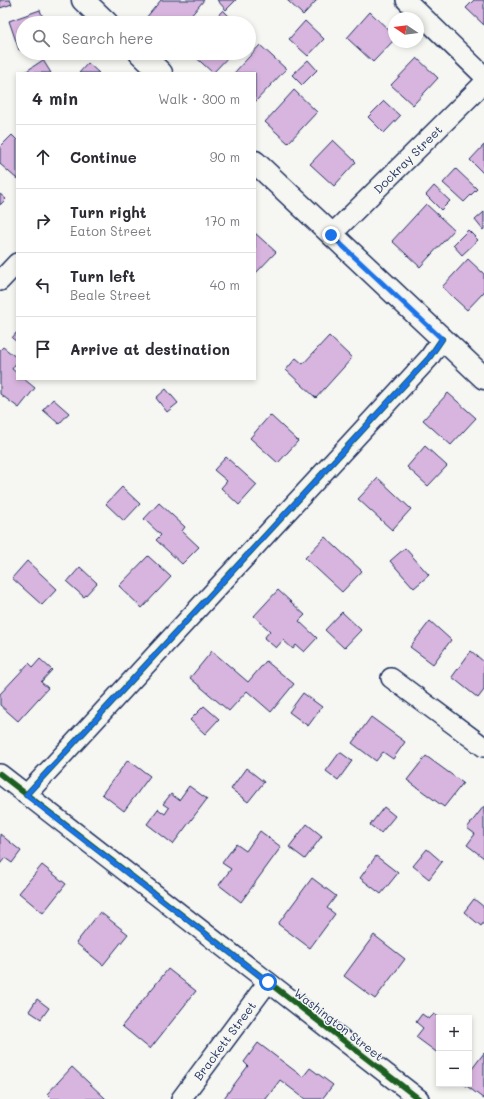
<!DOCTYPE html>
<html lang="en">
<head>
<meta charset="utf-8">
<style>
	body { margin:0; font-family:Mali,sans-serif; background:#f2f2f3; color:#2b2b33 }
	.controls { position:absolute; right:12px; bottom:12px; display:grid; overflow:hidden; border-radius:0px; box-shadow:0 2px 6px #0003 }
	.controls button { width:36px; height:36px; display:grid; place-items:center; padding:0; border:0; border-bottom:1px solid #e1e1e2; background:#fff; color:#2b2b33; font:20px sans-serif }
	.compass { position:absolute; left:388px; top:12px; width:36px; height:36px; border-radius:50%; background:#fff; box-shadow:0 2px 6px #0003; rotate:283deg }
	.stop { position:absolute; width:12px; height:12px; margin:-9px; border:3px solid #1a73e8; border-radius:50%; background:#fff }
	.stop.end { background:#1a73e8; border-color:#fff; box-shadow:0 1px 4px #0008 }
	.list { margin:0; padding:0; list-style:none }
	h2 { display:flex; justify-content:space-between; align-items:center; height:52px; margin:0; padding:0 16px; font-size:17px }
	h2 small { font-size:13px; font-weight:400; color:#7c7c81 }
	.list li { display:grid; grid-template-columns:26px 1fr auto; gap:12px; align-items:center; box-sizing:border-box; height:64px; padding:0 16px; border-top:1px solid #e1e1e2 }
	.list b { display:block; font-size:15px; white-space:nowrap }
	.list p { margin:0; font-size:13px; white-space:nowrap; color:#7c7c81 }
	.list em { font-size:13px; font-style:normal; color:#7c7c81 }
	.icon { flex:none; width:22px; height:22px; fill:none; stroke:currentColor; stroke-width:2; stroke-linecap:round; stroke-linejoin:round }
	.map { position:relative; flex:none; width:484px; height:1099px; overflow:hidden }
	.search { position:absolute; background:#fff; box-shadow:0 2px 6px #0003; left:16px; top:16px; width:240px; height:44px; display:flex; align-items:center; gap:10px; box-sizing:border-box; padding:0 14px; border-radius:22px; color:#7c7c81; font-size:15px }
	.panel { position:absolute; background:#fff; box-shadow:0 2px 6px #0003; left:16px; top:72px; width:240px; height:308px; border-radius:0px }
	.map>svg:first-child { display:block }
	.building { fill:#d8b5df; stroke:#1b2f5e }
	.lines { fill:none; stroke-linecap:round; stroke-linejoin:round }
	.street-casing { stroke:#1b2f5e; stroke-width:22 }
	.secondary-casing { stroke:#1b2f5e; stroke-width:25 }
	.street { stroke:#f6f6f2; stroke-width:19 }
	.secondary { stroke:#f6f6f2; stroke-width:22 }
	.cycleway-casing { stroke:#f6f6f2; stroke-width:8 }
	.cycleway { stroke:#1b5e20; stroke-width:6 }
	.route { stroke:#1a73e8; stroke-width:5 }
	.labels { text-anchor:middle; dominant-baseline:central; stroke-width:3; stroke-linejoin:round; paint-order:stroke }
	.street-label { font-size:12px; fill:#1b2f5e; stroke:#f6f6f2 }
</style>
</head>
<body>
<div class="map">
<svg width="484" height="1099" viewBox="0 0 484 1099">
	<rect width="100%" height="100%" fill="#f6f6f2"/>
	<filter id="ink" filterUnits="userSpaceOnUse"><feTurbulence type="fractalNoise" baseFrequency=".025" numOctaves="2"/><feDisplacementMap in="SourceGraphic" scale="8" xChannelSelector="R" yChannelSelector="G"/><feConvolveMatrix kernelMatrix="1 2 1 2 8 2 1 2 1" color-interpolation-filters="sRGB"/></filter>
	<g filter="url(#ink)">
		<path class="building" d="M 0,0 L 10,0 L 12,4 L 0,8 Z
			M 161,0 L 204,0 L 185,23 L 151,23 L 145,19 Z
			M 217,0 L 236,0 L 226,10 Z
			M 287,0 L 317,0 L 303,15 Z
			M 474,0 L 484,0 L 484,25 L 466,8 Z
			M 40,10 L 45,23 L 23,23 L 23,49 L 19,50 L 9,21 Z
			M 223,10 L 236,23 L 211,23 Z
			M 370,12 L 394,35 L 394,40 L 373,62 L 347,38 Z
			M 305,21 L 324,39 L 308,56 L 289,39 Z
			M 260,45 L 286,69 L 255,102 L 255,73 L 234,73 Z
			M 191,53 L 232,53 L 213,73 Z
			M 417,58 L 438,78 L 413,105 L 391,85 Z
			M 43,60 L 51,73 L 26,73 L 25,72 Z
			M 308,60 L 317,70 L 302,85 L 292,75 Z
			M 88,63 L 99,73 L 79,73 Z
			M 294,90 L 317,112 L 288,143 L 265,122 Z
			M 384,101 L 400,116 L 384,133 L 368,117 Z
			M 12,135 L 17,140 L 17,179 L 0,164 L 0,147 Z
			M 333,140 L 356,162 L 334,186 L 310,164 Z
			M 484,145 L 484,174 L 470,160 Z
			M 456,169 L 477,189 L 464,202 L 443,183 Z
			M 434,186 L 450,201 L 441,210 L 426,195 Z
			M 0,194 L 6,199 L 0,205 Z
			M 426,204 L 454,230 L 420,267 L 392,241 Z
			M 484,212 L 484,229 L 483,230 L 475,220 Z
			M 468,230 L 478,240 L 462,255 L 453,245 Z
			M 255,233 L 276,252 L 255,274 Z
			M 468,259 L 484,274 L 484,292 L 467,310 L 442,287 Z
			M 17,332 L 17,342 L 12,338 Z
			M 329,336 L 352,358 L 316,398 L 286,370 L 296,358 L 303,364 Z
			M 3,347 L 17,358 L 17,362 L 12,369 L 17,373 L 17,379 L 24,379 L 35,388 L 19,408 L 0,394 L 0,350 Z
			M 166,389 L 178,403 L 167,412 L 156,398 Z
			M 448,393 L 476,418 L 451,445 L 423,420 Z
			M 53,399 L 69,413 L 59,424 L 43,410 Z
			M 270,415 L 298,441 L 278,463 L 250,438 Z
			M 425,446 L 447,466 L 428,486 L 407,467 Z
			M 226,457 L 257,485 L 239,505 L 221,488 L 227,481 L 214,470 Z
			M 378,478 L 411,509 L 392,530 L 358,499 Z
			M 122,487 L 140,504 L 124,521 L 106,504 Z
			M 159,503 L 185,527 L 182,531 L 199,547 L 182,564 L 156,540 L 161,535 L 144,519 Z
			M 325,537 L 362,571 L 342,592 L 305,558 Z
			M 405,548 L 429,575 L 414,588 L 390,561 Z
			M 148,556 L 171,577 L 142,608 L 119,586 Z
			M 27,561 L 57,589 L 42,605 L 12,578 Z
			M 80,567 L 97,583 L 84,597 L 67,582 Z
			M 278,590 L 305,615 L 299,621 L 317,638 L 304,652 L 296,645 L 293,649 L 283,640 L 276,648 L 264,638 L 270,631 L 254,616 Z
			M 342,612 L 361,630 L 344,648 L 325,630 Z
			M 430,621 L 451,640 L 433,664 L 410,647 Z
			M 212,651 L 248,682 L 266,661 L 294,684 L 271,712 L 247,691 L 229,711 L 190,678 Z
			M 471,651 L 483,661 L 484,660 L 484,690 L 478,698 L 452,677 Z
			M 40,659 L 52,670 L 41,682 L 48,688 L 18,721 L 0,705 L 0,694 L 29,663 L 33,667 Z
			M 303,693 L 322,707 L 308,726 L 289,712 Z
			M 204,706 L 219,719 L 205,734 L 190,720 Z
			M 371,717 L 405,742 L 393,759 L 383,752 L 376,761 L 352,743 Z
			M 340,752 L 352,761 L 338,780 L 326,771 Z
			M 426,756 L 463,783 L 444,807 L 407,780 Z
			M 128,760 L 150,776 L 124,811 L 102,794 Z
			M 246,768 L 264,782 L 248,802 L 231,789 Z
			M 189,786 L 207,799 L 173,844 L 147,824 L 158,809 L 165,814 L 169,808 L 163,804 L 171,794 L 179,800 Z
			M 484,806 L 484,858 L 467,845 L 475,834 L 467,828 Z
			M 384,807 L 395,816 L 381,833 L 370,825 Z
			M 307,824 L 322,836 L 305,859 L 289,847 Z
			M 260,831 L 281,847 L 241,902 L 219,885 L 231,869 L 222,863 L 236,844 L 246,851 Z
			M 0,834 L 21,851 L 12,863 L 5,858 L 0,864 Z
			M 427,849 L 442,862 L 429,879 L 413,866 Z
			M 376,856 L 398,873 L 381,894 L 360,878 Z
			M 42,865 L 66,884 L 43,913 L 19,893 Z
			M 312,878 L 336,896 L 327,908 L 335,914 L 310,948 L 278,924 Z
			M 474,899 L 484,907 L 484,922 L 481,926 L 464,912 Z
			M 100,912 L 128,934 L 103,965 L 76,943 Z
			M 374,935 L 405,959 L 375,999 L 344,976 Z
			M 168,969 L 196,991 L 150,1049 L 122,1026 Z
			M 37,999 L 49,1008 L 41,1019 L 29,1011 Z
			M 422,1014 L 429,1019 L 434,1014 L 440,1018 L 439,1054 L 416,1037 L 423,1028 L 416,1022 Z
			M 258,1043 L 303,1077 L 310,1068 L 333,1085 L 322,1099 L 305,1099 L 280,1080 L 266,1099 L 225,1099 L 224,1098 L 248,1066 L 244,1062 Z
			M 484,1053 L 484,1099 L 464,1084 L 469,1084 L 469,1073 Z
			M 72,1067 L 106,1099 L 52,1099 L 47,1094 Z"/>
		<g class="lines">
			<g class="street-casing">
				<g id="street">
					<path d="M 406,0 L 484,76"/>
					<path id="s1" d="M 331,235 L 484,83"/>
					<path d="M 0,281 L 17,263"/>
					<path d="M 391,678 L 484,747"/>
					<path d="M 0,774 L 419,1099"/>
					<path d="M 26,795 L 429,358 L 442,339"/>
					<path id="s2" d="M 181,1099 L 268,982"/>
				</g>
			</g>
			<g class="secondary-casing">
				<path id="secondary" d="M 83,0 L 107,23
					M 140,53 L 161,73
					M 255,162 L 484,378"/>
			</g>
			<use href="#street" class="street"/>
			<use href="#secondary" class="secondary"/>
			<g class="cycleway-casing">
				<path id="cycleway" d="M 0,774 L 419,1099
					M 26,795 L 429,358 L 442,339"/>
			</g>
			<use href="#cycleway" class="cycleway"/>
		</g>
	</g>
	<g class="lines" filter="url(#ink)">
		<path class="route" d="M 268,982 L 26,795 L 429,358 L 442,339 L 331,235"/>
	</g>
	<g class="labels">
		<g class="street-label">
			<text stroke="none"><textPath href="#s1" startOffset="108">Dockray Street</textPath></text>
			<text transform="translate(339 1024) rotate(38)">Washington Street</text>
			<text stroke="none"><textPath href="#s2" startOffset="73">Brackett Street</textPath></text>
		</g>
	</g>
</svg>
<div class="controls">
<button>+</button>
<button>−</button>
</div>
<svg class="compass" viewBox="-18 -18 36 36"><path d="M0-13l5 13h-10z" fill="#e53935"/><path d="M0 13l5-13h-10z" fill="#7c7c81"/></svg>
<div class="stop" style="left:268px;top:982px"></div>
<div class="stop end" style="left:331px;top:235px"></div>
<div class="search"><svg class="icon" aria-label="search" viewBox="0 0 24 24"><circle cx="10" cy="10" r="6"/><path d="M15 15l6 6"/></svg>Search here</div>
<section class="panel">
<h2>4 min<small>Walk · 300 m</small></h2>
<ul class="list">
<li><svg class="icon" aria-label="ahead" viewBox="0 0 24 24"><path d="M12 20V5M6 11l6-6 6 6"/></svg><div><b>Continue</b></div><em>90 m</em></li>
<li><svg class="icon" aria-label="right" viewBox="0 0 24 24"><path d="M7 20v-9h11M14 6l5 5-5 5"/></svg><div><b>Turn right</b><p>Eaton Street</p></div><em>170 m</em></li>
<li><svg class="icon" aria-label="left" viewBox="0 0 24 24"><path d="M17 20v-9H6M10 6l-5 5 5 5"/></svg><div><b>Turn left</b><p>Beale Street</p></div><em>40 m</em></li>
<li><svg class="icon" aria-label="arrive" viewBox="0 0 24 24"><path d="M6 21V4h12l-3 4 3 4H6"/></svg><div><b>Arrive at destination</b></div></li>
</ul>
</section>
</div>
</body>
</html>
